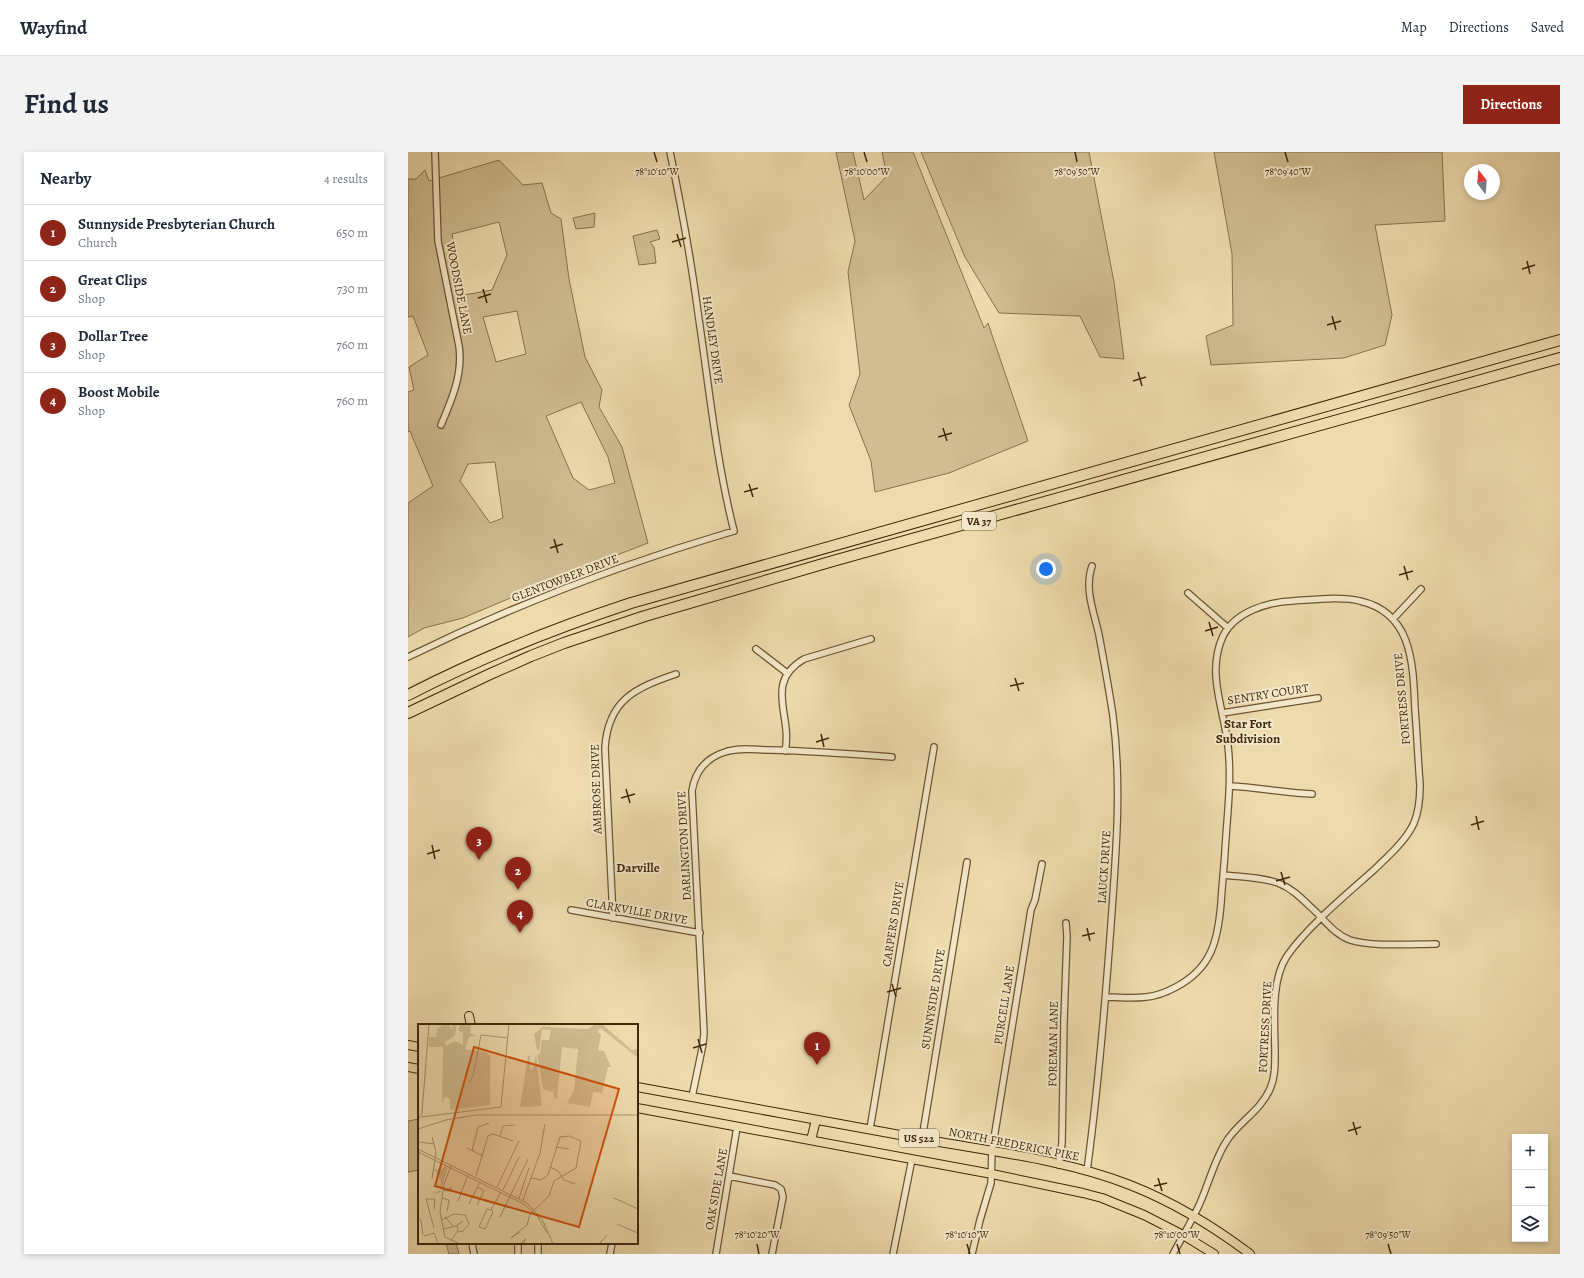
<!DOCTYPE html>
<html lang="en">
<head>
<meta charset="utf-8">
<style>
	body { margin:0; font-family:Alegreya,serif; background:#f2f2f3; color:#1f2937 }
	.controls { position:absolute; right:12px; bottom:12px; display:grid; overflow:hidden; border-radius:0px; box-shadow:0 2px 6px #0003 }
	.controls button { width:36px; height:36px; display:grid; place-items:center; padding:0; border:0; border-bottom:1px solid #e0e1e3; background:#fff; color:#1f2937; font:20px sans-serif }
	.compass { position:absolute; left:1056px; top:12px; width:36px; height:36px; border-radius:50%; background:#fff; box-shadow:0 2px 6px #0003; rotate:344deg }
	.you { position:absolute; left:638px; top:417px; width:14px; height:14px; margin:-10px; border:3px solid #fff; border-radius:50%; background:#1a73e8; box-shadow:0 0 0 6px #1a73e833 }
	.badge { display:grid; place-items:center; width:26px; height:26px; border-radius:50%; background:#8f2418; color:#fff; font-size:13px; font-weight:700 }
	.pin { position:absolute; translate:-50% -33px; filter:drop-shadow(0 1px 2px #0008) }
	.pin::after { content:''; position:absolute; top:21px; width:14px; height:12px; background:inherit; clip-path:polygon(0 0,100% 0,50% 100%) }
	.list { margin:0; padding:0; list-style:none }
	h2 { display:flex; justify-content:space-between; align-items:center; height:52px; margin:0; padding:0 16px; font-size:17px }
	h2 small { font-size:13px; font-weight:400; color:#747a83 }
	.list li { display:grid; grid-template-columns:26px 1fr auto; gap:12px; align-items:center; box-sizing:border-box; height:56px; padding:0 16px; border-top:1px solid #e0e1e3 }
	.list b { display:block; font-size:15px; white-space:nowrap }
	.list p { margin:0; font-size:13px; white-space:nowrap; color:#747a83 }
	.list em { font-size:13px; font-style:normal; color:#747a83 }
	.icon { flex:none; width:22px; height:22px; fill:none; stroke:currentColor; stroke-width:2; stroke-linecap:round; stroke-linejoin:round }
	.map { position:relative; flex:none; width:1152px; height:1102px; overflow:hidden; border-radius:0px }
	header { display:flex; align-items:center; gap:24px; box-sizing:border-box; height:56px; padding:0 20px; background:#fff; border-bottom:1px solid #e0e1e3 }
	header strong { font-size:19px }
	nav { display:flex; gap:22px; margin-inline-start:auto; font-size:14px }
	.intro { display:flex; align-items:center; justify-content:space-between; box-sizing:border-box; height:96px; padding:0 24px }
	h1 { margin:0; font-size:28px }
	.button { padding:10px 18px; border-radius:0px; background:#8f2418; color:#fff; font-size:14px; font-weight:700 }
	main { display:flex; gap:24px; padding:0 24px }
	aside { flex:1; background:#fff; border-radius:0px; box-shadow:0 2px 6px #0003 }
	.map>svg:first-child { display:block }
	.green { fill:#d0bd91; stroke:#88724d; fill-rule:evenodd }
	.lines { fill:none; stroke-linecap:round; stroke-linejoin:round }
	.street-casing { stroke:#6c5532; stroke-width:8 }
	.primary-casing { stroke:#402809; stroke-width:10 }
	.highway-casing { stroke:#402809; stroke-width:12 }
	.street { stroke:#f4e8ca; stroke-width:5.5 }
	.primary { stroke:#eedbad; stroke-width:8 }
	.highway { stroke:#eedbad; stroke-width:10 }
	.ticks { fill:none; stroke:#402809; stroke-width:1.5 }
	.labels { text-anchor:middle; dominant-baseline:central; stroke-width:4; stroke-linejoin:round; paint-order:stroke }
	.shield { fill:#f4e8ca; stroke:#766243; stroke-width:1 }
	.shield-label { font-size:11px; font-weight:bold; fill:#402809 }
	.street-label { font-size:12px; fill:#402809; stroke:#f4e8ca }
	.neighbourhood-label { font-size:13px; font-weight:bold; fill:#402809; stroke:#f4e8ca }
	.inset-road { fill:none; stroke:#a8936b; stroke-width:1 }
	.view { fill:#cf520c; fill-opacity:0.15; stroke:#cf520c; stroke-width:2 }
	.inset-edge { fill:none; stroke:#402809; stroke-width:2 }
	.ticks-label { font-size:10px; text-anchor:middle; fill:#402809; stroke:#f4e8ca; stroke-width:4; stroke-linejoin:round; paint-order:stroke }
</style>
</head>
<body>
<header>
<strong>Wayfind</strong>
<nav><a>Map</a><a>Directions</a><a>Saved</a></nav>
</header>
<div class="intro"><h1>Find us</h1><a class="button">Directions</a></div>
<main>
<aside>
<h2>Nearby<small>4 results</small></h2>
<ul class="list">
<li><span class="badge">1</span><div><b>Sunnyside Presbyterian Church</b><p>Church</p></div><em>650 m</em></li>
<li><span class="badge">2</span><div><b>Great Clips</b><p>Shop</p></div><em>730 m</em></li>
<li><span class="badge">3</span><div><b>Dollar Tree</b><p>Shop</p></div><em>760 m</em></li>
<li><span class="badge">4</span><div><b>Boost Mobile</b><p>Shop</p></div><em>760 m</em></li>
</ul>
</aside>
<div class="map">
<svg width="1152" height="1102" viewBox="0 0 1152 1102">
	<rect width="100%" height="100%" fill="#eedbad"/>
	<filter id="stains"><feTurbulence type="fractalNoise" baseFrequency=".005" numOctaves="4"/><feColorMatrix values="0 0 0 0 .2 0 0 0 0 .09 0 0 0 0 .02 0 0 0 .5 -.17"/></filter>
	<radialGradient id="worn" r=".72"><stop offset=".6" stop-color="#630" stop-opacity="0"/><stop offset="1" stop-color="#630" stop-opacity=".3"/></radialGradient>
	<path class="green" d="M 428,0 L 445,0 L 456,48 L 479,24 L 474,0 L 505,0 L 576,176 L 580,171 L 620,289 L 541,321 L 467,340 L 463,309 L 441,253 L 452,222 L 440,120 L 447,89 Z
		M 513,0 L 681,0 L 706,130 L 716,207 L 692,205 L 672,164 L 591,161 L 557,105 Z
		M 806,0 L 1034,0 L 1037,69 L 967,73 L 984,163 L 977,193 L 936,206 L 803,213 L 798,184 L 825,173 L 824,102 Z
		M 91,8 L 115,33 L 134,31 L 143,61 L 153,67 L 161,127 L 177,205 L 194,238 L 191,255 L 214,295 L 240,391 L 145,428 L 55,466 L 16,476 L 0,485 L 0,351 L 25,334 L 2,279 L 0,280 L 0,240 L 6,238 L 1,215 L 20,203 L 5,164 L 0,165 L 0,27 L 8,27 L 17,18 L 21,29 ZM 91,70 L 99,103 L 84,138 L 56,143 L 44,82 ZM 109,159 L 118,202 L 88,210 L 75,165 ZM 173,250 L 200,305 L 207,331 L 181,338 L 165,326 L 138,264 ZM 87,310 L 95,366 L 82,371 L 52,329 L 60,312 Z
		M 187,61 L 186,75 L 168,77 L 165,66 Z
		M 249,78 L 252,87 L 242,90 L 246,95 L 248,111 L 231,113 L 225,84 Z
		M 11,967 L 11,1018 L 0,1020 L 0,969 Z
		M 38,1091 L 48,1091 L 51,1102 L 41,1102 Z"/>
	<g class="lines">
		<g class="street-casing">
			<path id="street" d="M 27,0 L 30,89 L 51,194 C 55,222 44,247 33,273
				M 780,441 L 820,476
				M 985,467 L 1013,437
				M 348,497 L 379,521
				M 0,505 C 104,454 214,412 326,379 C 308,308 301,234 290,161 C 283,107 273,53 262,0
				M 814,561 L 910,546
				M 377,599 C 385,564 355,531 396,507 L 463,487
				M 822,634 C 849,635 876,641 904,642
				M 815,723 C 833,725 853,725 870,731 C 886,737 897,750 909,761 C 919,771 928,783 942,788 C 964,795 1004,792 1028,792
				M 163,758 L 292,781
				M 205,766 L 197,596 C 200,548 227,536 268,522
				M 698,845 C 711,845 724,847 738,845 C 748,844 759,840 768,835 C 804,816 810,788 813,751 C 814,734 816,716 817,699 C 819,664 824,629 820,594 C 816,557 798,521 815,484 C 827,460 859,450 884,449 C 903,448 933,444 952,449 C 1005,461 1005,513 1007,557 C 1009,582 1010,607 1012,633 C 1012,646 1011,659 1006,671 C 997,690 981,703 967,717 C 939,742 900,774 879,804 C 862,830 867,872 867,902 C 867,914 867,926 862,937 C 852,960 830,970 818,990 C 807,1007 800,1033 792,1051 C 784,1069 774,1085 765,1102
				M 284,945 L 295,892 L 296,881 L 284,639 C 287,620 298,606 317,600 C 331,595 348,598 362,598 C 403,599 444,602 484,605
				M 462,977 L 526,595
				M 514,987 L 559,710
				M 651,1013 L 654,991 L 656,868 L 659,784 L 658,771
				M 679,1019 C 690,937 697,855 703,772 C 708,701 714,635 705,564 C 701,537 696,510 691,483 C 686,460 676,437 684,414
				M 321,1024 L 367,1033 L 373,1037 L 375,1045 L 364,1102
				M 64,1091 L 66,1102
				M 130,1091 L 130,1102
				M 110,1102 L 110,1091
				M 202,1102 L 204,1091
				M 308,1102 L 329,975
				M 485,1102 L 504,1007
				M 564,1102 L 572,1068 L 583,1031 L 584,999 L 623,758 L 627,748 L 634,712"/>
		</g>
		<g class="primary-casing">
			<path id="primary" d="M 61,864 L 63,873
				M 0,893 L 11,895
				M 0,915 L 11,917
				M 229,935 C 324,953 419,969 514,987 C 581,999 659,1008 722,1033 C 765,1050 805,1074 842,1102
				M 229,956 L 584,1022 L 675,1041 L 694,1046 L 736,1063 L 775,1083 L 806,1102
				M 403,988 L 408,968"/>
		</g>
		<g class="highway-casing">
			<path id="highway" d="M 0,543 C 72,506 147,476 223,451 L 1152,188
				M 0,561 L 80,523 L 123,504 L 156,491 L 237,464 L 425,409 L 1152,206"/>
		</g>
		<use href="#street" class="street"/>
		<use href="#primary" class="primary"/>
		<use href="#highway" class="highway"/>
	</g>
	<path class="ticks" d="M 246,0 L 249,10M 456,0 L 459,10M 667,0 L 669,10M 877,0 L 880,10M 269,82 L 273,95M 264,90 L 278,86M 1119,109 L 1122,122M 1114,117 L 1127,113M 75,137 L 79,151M 70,146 L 83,142M 924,164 L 928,178M 919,173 L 933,169M 730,220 L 734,234M 725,229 L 738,225M 535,276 L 539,289M 530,285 L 544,281M 341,332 L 345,345M 336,340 L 350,336M 146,387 L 150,401M 142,396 L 155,392M 996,414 L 1000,428M 991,423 L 1005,419M 801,470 L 805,484M 797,479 L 810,475M 607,526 L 611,539M 602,534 L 616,531M 413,582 L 416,595M 408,590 L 421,586M 218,637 L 222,651M 213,646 L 227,642M 1068,664 L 1071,678M 1063,673 L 1076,669M 24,693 L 27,707M 19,702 L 32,698M 873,720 L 877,733M 868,729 L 882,725M 679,776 L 682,789M 674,784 L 687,781M 484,832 L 488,845M 479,840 L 493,836M 290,887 L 294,901M 285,896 L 298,892M 945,970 L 949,983M 940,979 L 953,975M 750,1026 L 754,1039M 746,1034 L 759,1031M 349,1092 L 351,1102M 559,1092 L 562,1102M 769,1092 L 772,1102M 980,1092 L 983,1102"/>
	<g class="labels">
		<g class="shield">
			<rect x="554" y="360" width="34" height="18" rx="3"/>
			<rect x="491" y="977" width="40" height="18" rx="3"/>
		</g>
		<g class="shield-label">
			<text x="571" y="369">VA 37</text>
			<text x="511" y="986">US 522</text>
		</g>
		<g class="street-label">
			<text transform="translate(51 136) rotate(79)">WOODSIDE LANE</text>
			<text transform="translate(305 188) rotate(82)">HANDLEY DRIVE</text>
			<text transform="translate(157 426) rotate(-21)">GLENTOWBER DRIVE</text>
			<text transform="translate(860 542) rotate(-9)">SENTRY COURT</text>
			<text transform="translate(994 547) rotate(-95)">FORTRESS DRIVE</text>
			<text transform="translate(188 637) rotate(-92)">AMBROSE DRIVE</text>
			<text transform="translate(276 694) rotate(-93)">DARLINGTON DRIVE</text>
			<text transform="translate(696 715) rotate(-86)">LAUCK DRIVE</text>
			<text transform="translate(229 759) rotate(10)">CLARKVILLE DRIVE</text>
			<text transform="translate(485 772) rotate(-81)">CARPERS DRIVE</text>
			<text transform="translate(525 847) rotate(-81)">SUNNYSIDE DRIVE</text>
			<text transform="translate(596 853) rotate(-81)">PURCELL LANE</text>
			<text transform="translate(857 875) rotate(-87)">FORTRESS DRIVE</text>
			<text transform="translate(645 892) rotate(-89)">FOREMAN LANE</text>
			<text transform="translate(606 992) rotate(11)">NORTH FREDERICK PIKE</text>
			<text transform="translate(308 1037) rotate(-80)">OAK SIDE LANE</text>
		</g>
		<g class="neighbourhood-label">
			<text x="840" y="571">Star Fort<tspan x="840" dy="15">Subdivision</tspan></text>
			<text x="230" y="715">Darville</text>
		</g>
	</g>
	<g transform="translate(10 872)">
		<rect width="220" height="220" fill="#eedbad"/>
		<path d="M 13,0 L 31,0 L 34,6 L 34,0 L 39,0 L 37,11 L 27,18 L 28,22 L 37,17 L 45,21 L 45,9 L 40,6 L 42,0 L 53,0 L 52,9 L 59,12 L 51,13 L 47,25 L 67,28 L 72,32 L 72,81 L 32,86 L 32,75 L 27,73 L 24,80 L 25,23 L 11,23 L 11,13 L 18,13 L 19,5 L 24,2 ZM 178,0 L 184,0 L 214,26 L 220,25 L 220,34 L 182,4 L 180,8 L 183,11 L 180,26 L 186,27 L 193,43 L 190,43 L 184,69 L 175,68 L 172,83 L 149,79 L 156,66 L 160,25 L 144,23 L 139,75 L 136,74 L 135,68 L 125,65 L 119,30 L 122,30 L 124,16 L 131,16 L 133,6 L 124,5 L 121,27 L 119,26 L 116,10 L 125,3 L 170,5 ZM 118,30 L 124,82 L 102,83 L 110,32 L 112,31 L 112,46 L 115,44 ZM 26,142 L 30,143 L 22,169 L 14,170 L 22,166 L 23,157 L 16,145 L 24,145 Z" fill="#d0bd91"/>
		<path class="inset-road" d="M 51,59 L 55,52 L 63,11 L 90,14M 3,93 L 83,83 L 91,0M 0,96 L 4,89 L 11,0M 0,105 L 28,96 L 58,91 L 220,91M 82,112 L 85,102 L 97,101M 14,113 L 18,128 L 14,155M 2,118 L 16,120M 138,123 L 151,125M 49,124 L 65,132M 0,125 L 109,179 L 125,197 L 135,220M 54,127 L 60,103 L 71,99M 0,128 L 106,180 L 120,193 L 129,209M 33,142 L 26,160 L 22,188 L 27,213 L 40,219M 132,143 L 140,147 L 146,156 L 157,160M 0,146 L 1,127M 58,152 L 70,112 L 75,110 L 95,117M 79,163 L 101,117M 25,166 L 29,167 L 32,167 L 33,163 L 30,167M 85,166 L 101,133M 24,174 L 31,176 L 29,187M 101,174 L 111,144M 196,174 L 220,185M 105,176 L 122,129 L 127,100M 40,177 L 50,151M 51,180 L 62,158M 59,181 L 66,167 L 60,163M 73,186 L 75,188 L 67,205 L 61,203 L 69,185 L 73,186 L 83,168M 27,193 L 36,203M 82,193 L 110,135M 0,194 L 3,196 L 5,211M 23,196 L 36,190 L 47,191 L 51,200 L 45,207 L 40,208M 199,200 L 220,209M 16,204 L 8,175 L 17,175 L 16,185M 25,205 L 38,202 L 45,197M 102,208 L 93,214 L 109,201 L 112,190 L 131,172 L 136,157 L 158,144 L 163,117 L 151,112 L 142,113 L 130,151 L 123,156 L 113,154M 6,212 L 16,209 L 20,219M 33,217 L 40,206 L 39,202M 102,220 L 108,215 L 105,220M 181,220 L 189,211"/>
		<path class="view" d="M 56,23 L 201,65 L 161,203 L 17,162 Z"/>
		<rect width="220" height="220" class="inset-edge"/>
	</g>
	<g class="ticks-label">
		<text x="249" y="23">78°10'10"W</text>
		<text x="459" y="23">78°10'00"W</text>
		<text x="669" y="23">78°09'50"W</text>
		<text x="880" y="23">78°09'40"W</text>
		<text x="349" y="1086">78°10'20"W</text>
		<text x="559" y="1086">78°10'10"W</text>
		<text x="769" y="1086">78°10'00"W</text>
		<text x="980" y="1086">78°09'50"W</text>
	</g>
	<rect width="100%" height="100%" filter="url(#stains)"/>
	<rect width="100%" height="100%" fill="url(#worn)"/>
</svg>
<div class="controls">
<button>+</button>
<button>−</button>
<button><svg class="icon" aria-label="layers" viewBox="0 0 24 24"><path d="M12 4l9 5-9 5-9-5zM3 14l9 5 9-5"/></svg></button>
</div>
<svg class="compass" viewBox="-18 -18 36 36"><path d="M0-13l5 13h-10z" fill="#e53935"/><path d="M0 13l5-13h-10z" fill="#747a83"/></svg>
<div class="you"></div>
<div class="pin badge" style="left:409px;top:913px">1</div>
<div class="pin badge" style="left:110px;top:738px">2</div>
<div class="pin badge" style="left:71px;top:708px">3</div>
<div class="pin badge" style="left:112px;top:781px">4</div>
</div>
</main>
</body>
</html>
